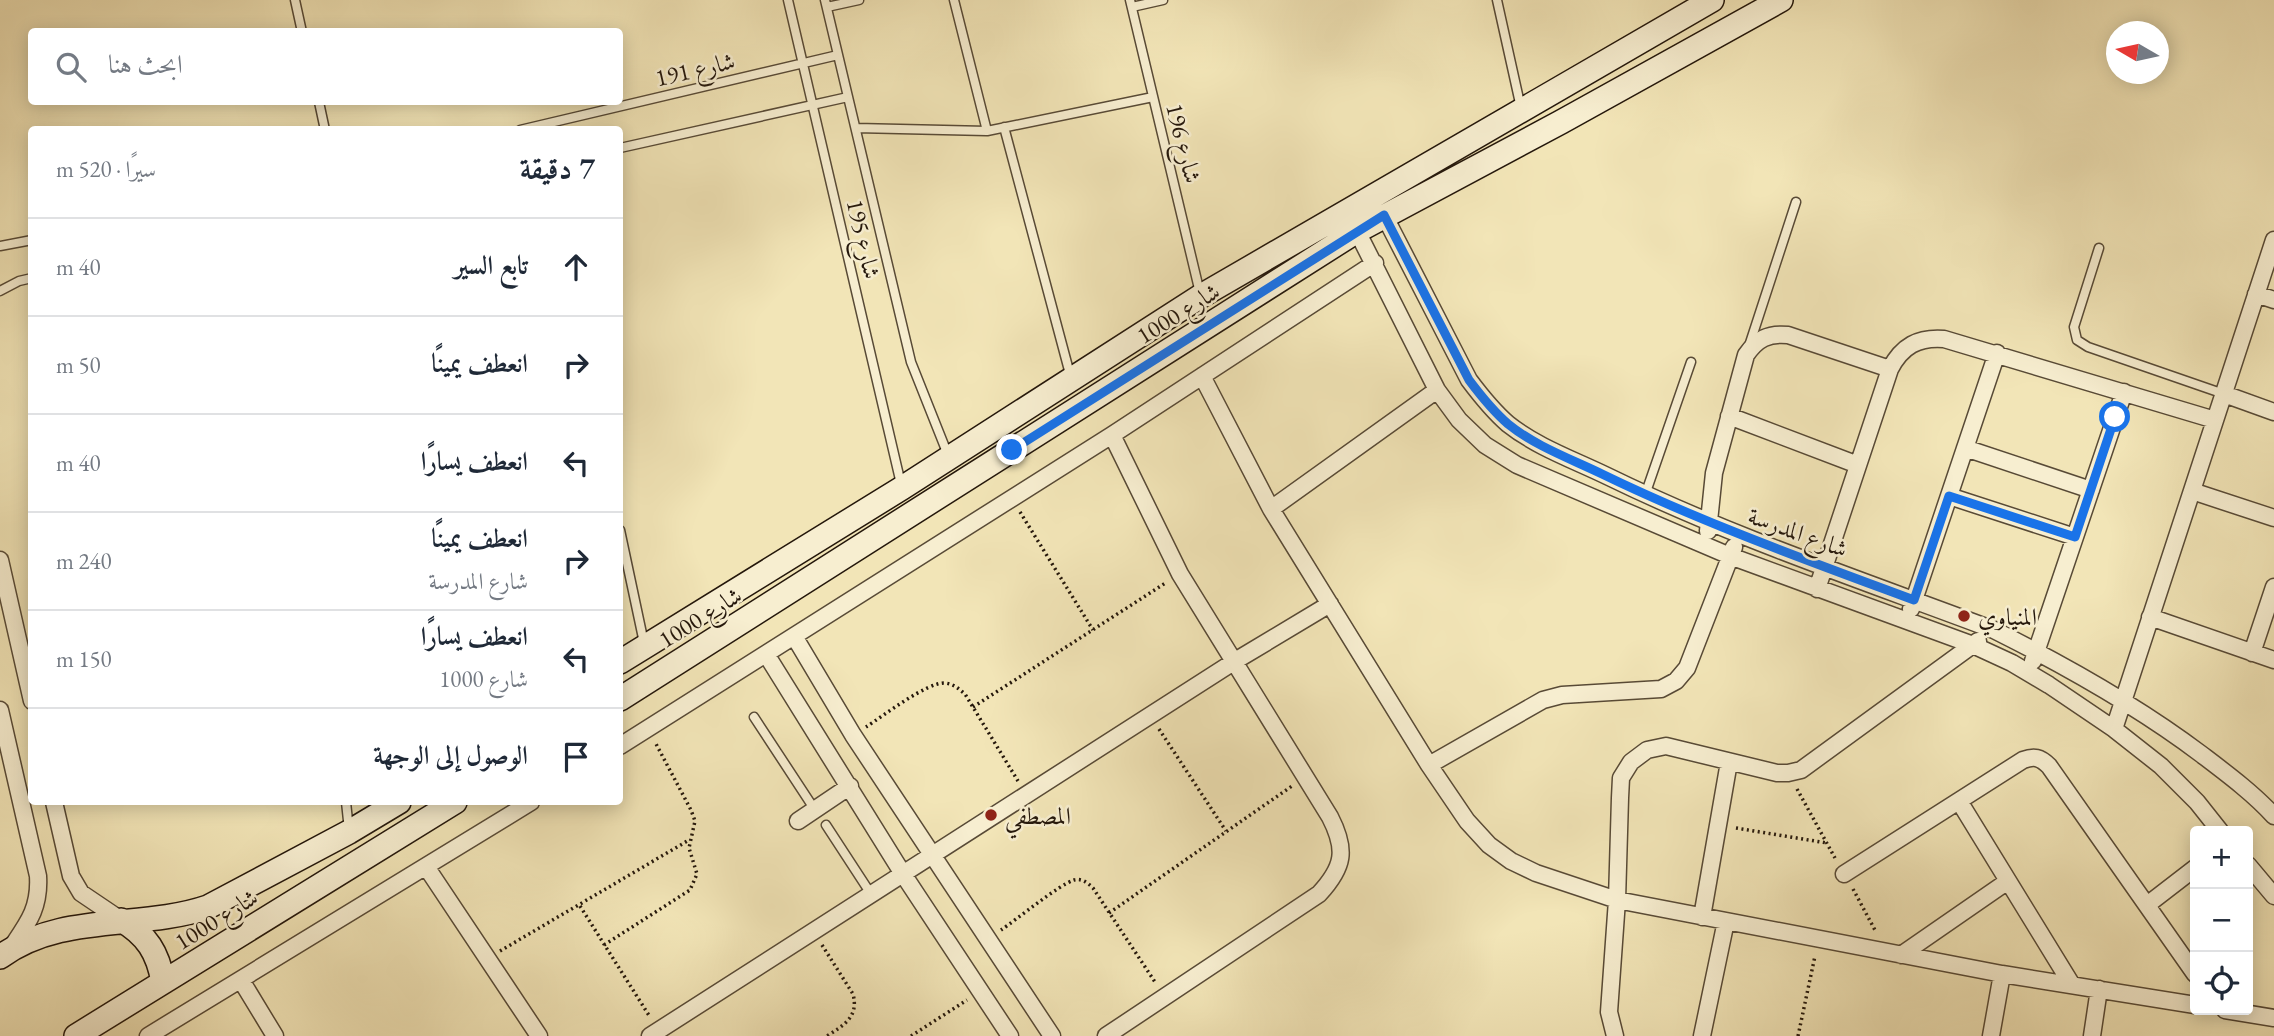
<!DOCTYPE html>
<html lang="ar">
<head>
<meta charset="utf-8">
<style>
	body { margin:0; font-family:"EB Garamond",Amiri,serif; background:#f6f6f7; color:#1f2937; direction:rtl }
	.controls { position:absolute; right:21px; bottom:21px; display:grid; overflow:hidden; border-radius:7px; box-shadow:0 4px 18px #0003 }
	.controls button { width:63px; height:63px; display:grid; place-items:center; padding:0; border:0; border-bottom:2px solid #e0e1e3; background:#fff; color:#1f2937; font:35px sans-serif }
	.compass { position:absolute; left:2106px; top:21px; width:63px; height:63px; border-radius:50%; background:#fff; box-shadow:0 4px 18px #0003; rotate:279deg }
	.stop { position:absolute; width:21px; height:21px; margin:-16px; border:5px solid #1a73e8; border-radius:50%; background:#fff }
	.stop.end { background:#1a73e8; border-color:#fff; box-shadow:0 2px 7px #0008 }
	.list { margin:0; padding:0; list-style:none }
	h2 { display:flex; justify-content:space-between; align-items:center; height:91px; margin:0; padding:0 28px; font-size:30px }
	h2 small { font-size:23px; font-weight:400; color:#747a83 }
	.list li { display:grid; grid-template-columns:46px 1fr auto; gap:21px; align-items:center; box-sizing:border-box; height:98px; padding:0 28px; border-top:2px solid #e0e1e3 }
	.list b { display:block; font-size:26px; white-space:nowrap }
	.list p { margin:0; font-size:23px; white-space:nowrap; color:#747a83 }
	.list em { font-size:23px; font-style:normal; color:#747a83 }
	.icon { flex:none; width:38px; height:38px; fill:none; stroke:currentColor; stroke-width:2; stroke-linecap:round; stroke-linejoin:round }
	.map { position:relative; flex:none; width:2274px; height:1036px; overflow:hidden; direction:ltr }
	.search { position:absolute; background:#fff; box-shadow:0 4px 18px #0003; left:28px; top:28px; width:595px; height:77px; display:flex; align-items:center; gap:18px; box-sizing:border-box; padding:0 24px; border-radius:7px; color:#747a83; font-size:26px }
	.panel { position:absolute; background:#fff; box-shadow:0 4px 18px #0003; left:28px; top:126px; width:595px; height:679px; border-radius:7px; direction:rtl }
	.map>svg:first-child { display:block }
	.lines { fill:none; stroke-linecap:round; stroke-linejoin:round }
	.lane-casing { stroke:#584a36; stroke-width:11 }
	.street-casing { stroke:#584a36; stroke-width:19 }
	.secondary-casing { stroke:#24170b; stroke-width:26 }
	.path { stroke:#24170b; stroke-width:3.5; stroke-dasharray:2 3.5; stroke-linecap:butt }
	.lane { stroke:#f7eed0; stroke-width:8 }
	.street { stroke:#f7eed0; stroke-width:16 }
	.secondary { stroke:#f7eed0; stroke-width:23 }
	.route { stroke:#1a73e8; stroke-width:9 }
	.poi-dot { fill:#8f2418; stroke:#f7eed0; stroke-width:2.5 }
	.labels { text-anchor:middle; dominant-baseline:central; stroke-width:5; stroke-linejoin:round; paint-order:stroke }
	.street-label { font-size:24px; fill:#24170b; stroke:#f7eed0 }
	.poi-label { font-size:24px; fill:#24170b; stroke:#f7eed0; text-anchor:start }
</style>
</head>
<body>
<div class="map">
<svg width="2274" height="1036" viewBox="0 0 2274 1036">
	<rect width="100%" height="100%" fill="#f2e5b7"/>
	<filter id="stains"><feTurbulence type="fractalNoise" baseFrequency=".00286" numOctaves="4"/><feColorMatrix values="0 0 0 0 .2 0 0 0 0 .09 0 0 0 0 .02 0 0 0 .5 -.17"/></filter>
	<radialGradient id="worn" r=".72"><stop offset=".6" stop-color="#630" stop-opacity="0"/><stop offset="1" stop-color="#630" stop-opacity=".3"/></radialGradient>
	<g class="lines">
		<g class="lane-casing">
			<path id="lane" d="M 295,0 L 302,32
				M 788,0 L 901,484
				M 825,0 L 911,362 L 948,455
				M 954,0 L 987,131
				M 1130,0 L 1200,293
				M 1497,0 L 1521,108
				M 827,7 L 859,0
				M 1132,7 L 1163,0
				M 319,102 L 325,130
				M 1004,127 L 1071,378
				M 856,128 L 987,131 L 1153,97
				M 520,130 L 838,55
				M 620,148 L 848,97
				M 0,246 L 32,240
				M 2099,248 L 2074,327 L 2077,340 L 2088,347 L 2224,394
				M 0,291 L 19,281 L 32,278
				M 1749,346 L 1796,202
				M 1645,495 L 1691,362
				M 620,530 L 644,643
				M 754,717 L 815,810
				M 346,802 L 349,830
				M 826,825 L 871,894"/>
		</g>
		<g class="street-casing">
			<path id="street" d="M 1384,215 L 1469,380 C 1481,396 1493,411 1508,424 C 1537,447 1574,460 1607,476 C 1732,537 1864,581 1994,630 C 2066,666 2136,705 2201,754 C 2226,773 2253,793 2274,816
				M 1357,231 L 1437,390 L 1459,420 L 1485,445 L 1517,465 L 1730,556 L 1973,645 L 2012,663 L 2049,685 L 2114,729 L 2161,766 L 2197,802 L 2220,831
				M 2256,294 L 2274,300
				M 1202,376 L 1271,509 L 1429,765 L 1467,821 L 1489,845 L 1511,861 L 1536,873 L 1617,900 L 2002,974 L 2195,1005
				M 2224,394 L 2274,412
				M 1729,416 L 1858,465
				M 1965,448 L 2091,490
				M 2192,491 L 2274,518
				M 1949,496 L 2075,537
				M 1271,509 L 1437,390
				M 1708,531 L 1714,473 L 1746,355 C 1757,339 1768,333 1788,335 L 1890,369
				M 0,560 L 32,701
				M 1817,589 L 1890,369 C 1902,346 1918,337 1944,339 L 2215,420
				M 1911,609 L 1997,353
				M 2150,617 L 2274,660
				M 794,636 L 853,735 L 1052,1036
				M 2252,653 L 2274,587
				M 766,654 L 903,874 L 1010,1036
				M 2033,661 L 2124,392
				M 0,710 L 38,876 C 40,908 28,923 11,948
				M 2114,729 L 2274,240
				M 620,746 L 1112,435 L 1375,263
				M 1429,765 L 1543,700 L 1562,695 L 1661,689 L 1676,681 L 1687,668 L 1734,547
				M 1959,801 L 2072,985
				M 54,802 L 71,876 L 81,893 L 121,920
				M 798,821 L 850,786
				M 2248,865 L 2274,896
				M 427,868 L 539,1036
				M 1844,874 L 2023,760 C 2034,756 2040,757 2049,766 L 2195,974
				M 2147,905 L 2195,868
				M 1702,917 L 1729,762
				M 1901,955 L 2008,881
				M 241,980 L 275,1036
				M 2225,1010 L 2274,1018
				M 148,1036 L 531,802
				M 650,1036 L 1235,661 L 1330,604
				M 1106,1036 L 1319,894 C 1344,867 1347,850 1330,817 L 1180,574 L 1112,435
				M 1615,1036 L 1609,1012 L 1617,900 L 1620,798 L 1621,778 L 1631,762 L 1647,750 L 1666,746 L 1777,773 L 1788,773 L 1801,770 L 1978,641
				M 1702,1036 L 1726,921
				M 1991,1036 L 2002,974
				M 2092,1036 L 2099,989"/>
		</g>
		<g class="secondary-casing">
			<path id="secondary" d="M 620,662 L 902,488 L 1201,296 L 1712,0
				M 620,699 L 1357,231 L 1561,122 L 1781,0
				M 121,920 C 147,935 158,953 163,982
				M 0,957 C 61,912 141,930 208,907 L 349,832 L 399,802
				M 76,1036 L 455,802"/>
		</g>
		<path class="path" d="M 1020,512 L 1093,630
			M 973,707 L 1167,582
			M 866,727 C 883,716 927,682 945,683 C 954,684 959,689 965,694 L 1018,781
			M 1159,729 L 1226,831
			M 1797,789 L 1835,858
			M 1736,828 L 1827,843
			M 1853,889 L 1876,932
			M 580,906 L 650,1017
			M 1109,913 L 1292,786
			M 1001,930 C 1016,920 1060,884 1074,880 C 1082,878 1088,883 1093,888 L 1155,982
			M 604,945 L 690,890 L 697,874 L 689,848 L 695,821 L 691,810 L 655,742
			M 822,945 L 853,994 C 859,1017 844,1025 827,1036
			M 500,951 L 689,840
			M 911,1036 L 967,1000
			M 1798,1036 L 1815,956"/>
		<use href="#lane" class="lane"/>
		<use href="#street" class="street"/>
		<use href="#secondary" class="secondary"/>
	</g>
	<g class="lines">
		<path class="route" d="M 1012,450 L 1384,215 L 1469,380 C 1481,396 1493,411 1508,424 C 1535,446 1571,459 1602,474 C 1703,523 1809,561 1914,600 L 1949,496 L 2075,537 L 2115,417"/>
	</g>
	<g class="poi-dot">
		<circle cx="1964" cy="616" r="7"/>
		<circle cx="991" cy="815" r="7"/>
	</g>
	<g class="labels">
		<g class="street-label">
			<text transform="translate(695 69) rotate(-13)">شارع 191</text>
			<text transform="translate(1184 143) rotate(76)">شارع 196</text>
			<text transform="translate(864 239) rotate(77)">شارع 195</text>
			<text transform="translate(1178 313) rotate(-32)">شارع 1000</text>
			<text transform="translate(1798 532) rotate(20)">شارع المدرسة</text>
			<text transform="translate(700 617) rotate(-32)">شارع 1000</text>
			<text transform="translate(216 919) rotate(-32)">شارع 1000</text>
		</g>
		<g class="poi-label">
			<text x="1978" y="616">المنياوي</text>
			<text x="1005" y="815">المصطفي</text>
		</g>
	</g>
	<rect width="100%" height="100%" filter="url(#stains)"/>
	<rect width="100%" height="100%" fill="url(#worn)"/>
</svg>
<div class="controls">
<button>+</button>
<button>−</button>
<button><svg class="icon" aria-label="locate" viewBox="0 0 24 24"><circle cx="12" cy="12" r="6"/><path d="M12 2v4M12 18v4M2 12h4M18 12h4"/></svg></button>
</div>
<svg class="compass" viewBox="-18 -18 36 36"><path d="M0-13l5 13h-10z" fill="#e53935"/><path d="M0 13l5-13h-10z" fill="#747a83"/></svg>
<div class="stop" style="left:2115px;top:417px"></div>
<div class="stop end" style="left:1012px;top:450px"></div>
<div class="search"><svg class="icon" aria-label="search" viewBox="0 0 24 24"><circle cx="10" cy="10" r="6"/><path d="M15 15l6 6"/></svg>ابحث هنا</div>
<section class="panel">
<h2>7 دقيقة<small>سيرًا · 520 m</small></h2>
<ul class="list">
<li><svg class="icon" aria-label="ahead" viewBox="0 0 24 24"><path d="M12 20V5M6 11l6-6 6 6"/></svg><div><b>تابع السير</b></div><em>40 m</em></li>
<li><svg class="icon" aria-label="right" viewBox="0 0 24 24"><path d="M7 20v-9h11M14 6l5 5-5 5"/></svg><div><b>انعطف يمينًا</b></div><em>50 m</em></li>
<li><svg class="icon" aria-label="left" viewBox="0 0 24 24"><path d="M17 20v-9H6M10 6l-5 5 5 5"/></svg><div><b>انعطف يسارًا</b></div><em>40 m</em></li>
<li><svg class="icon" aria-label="right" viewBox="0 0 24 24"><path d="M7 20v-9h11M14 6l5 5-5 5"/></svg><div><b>انعطف يمينًا</b><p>شارع المدرسة</p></div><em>240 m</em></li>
<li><svg class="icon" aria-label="left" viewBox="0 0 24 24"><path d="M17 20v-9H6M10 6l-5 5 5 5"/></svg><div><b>انعطف يسارًا</b><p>شارع 1000</p></div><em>150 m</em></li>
<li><svg class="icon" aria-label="arrive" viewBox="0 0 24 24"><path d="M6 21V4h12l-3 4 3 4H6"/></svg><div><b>الوصول إلى الوجهة</b></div></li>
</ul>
</section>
</div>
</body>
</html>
